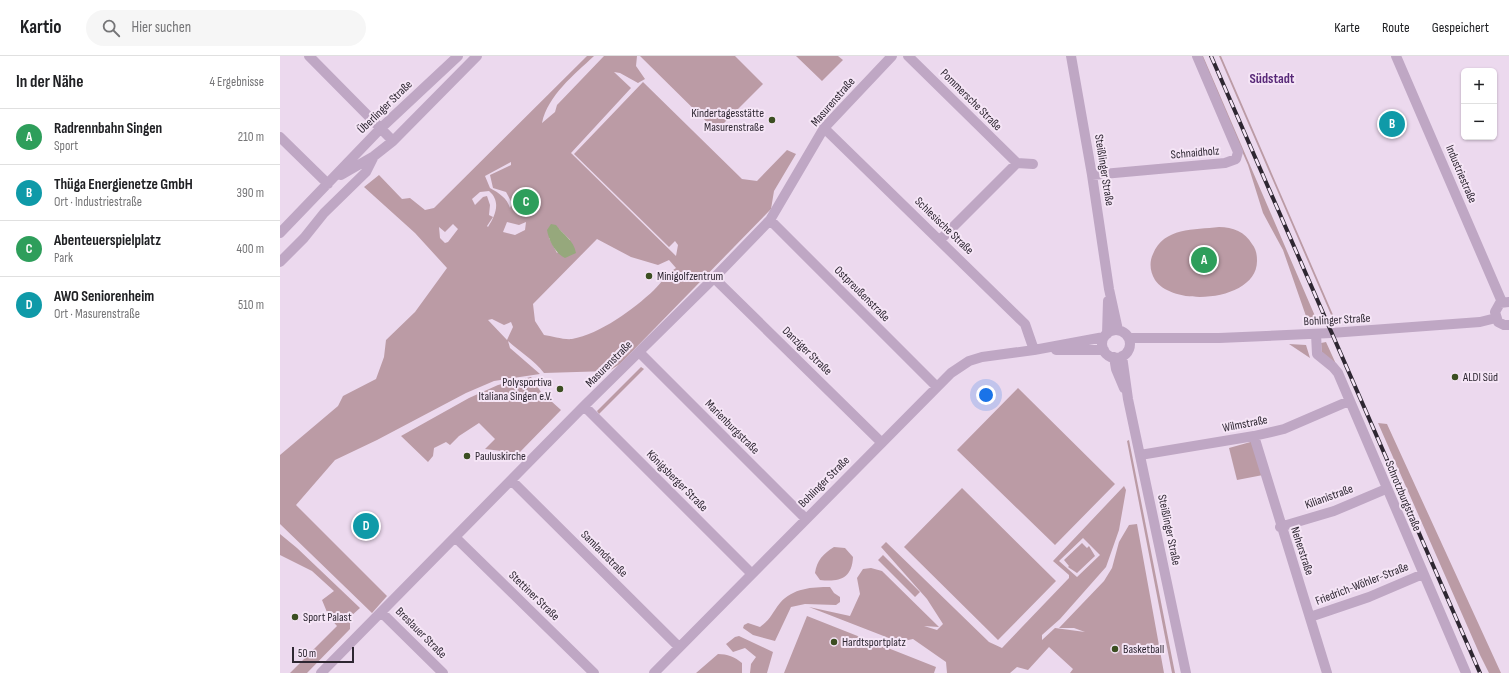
<!DOCTYPE html>
<html lang="de">
<head>
<meta charset="utf-8">
<style>
	body { margin:0; font-family:"Sofia Sans Condensed",sans-serif; background:#f6f6f6; color:#202124 }
	.controls { position:absolute; right:12px; top:12px; display:grid; overflow:hidden; border-radius:6px; box-shadow:0 1px 3px #0004 }
	.controls button { width:36px; height:36px; display:grid; place-items:center; padding:0; border:0; border-bottom:1px solid #e0e0e0; background:#fff; color:#202124; font:20px sans-serif }
	.scale { position:absolute; left:12px; bottom:10px; width:62px; box-sizing:border-box; padding-left:4px; border:2px solid #2e2732; border-top:0; font-size:11px; line-height:14px; white-space:nowrap; color:#2e2732; -webkit-text-stroke:3px #f5e5f6; paint-order:stroke }
	.you { position:absolute; left:706px; top:339px; width:14px; height:14px; margin:-10px; border:3px solid #fff; border-radius:50%; background:#1a73e8; box-shadow:0 0 0 6px #1a73e833 }
	.badge { display:grid; place-items:center; width:26px; height:26px; border-radius:50%; background:#b45309; color:#fff; font-size:13px; font-weight:700 }
	.pin { position:absolute; translate:-50% -50%; border:2px solid #fff; box-shadow:0 1px 4px #0006 }
	.list { margin:0; padding:0; list-style:none }
	h2 { display:flex; justify-content:space-between; align-items:center; height:52px; margin:0; padding:0 16px; font-size:17px }
	h2 small { font-size:13px; font-weight:400; color:#757577 }
	.list li { display:grid; grid-template-columns:26px 1fr auto; gap:12px; align-items:center; box-sizing:border-box; height:56px; padding:0 16px; border-top:1px solid #e0e0e0 }
	.list b { display:block; font-size:15px; white-space:nowrap }
	.list p { margin:0; font-size:13px; white-space:nowrap; color:#757577 }
	.list em { font-size:13px; font-style:normal; color:#757577 }
	.icon { flex:none; width:22px; height:22px; fill:none; stroke:currentColor; stroke-width:2; stroke-linecap:round; stroke-linejoin:round }
	.map { position:relative; flex:none; width:1229px; height:617px; overflow:hidden }
	header { display:flex; align-items:center; gap:24px; box-sizing:border-box; height:56px; padding:0 20px; background:#fff; border-bottom:1px solid #e0e0e0 }
	header strong { font-size:19px }
	nav { display:flex; gap:22px; margin-inline-start:auto; font-size:14px }
	.search { width:280px; height:36px; background:#f6f6f6; display:flex; align-items:center; gap:10px; box-sizing:border-box; padding:0 14px; border-radius:22px; color:#757577; font-size:15px }
	main { display:flex }
	aside { flex:1; background:#fff }
	.map>svg:first-child { display:block }
	.green { fill:#bb9ba5; fill-rule:evenodd }
	.water { fill:#96a87c }
	.lines { fill:none; stroke-linecap:round; stroke-linejoin:round }
	.minor { stroke:#bfa7c4; stroke-width:10 }
	.rail-casing { stroke:#2e2732; stroke-width:4 }
	.rail { stroke:#f5e5f6; stroke-width:2.5; stroke-dasharray:8; stroke-linecap:butt }
	.poi-dot { fill:#3b4e21; stroke:#f5e5f6; stroke-width:1.5 }
	.labels { text-anchor:middle; dominant-baseline:central; stroke-width:4; stroke-linejoin:round; paint-order:stroke }
	.street-label { font-size:12px; fill:#2e2732; stroke:#f5e5f6 }
	.poi-label { font-size:12px; fill:#2e2732; stroke:#f5e5f6; text-anchor:start }
	.quarter-label { font-size:14px; font-weight:bold; fill:#582978; stroke:#f5e5f6 }
</style>
</head>
<body>
<header>
<strong>Kartio</strong>
<div class="search"><svg class="icon" aria-label="search" viewBox="0 0 24 24"><circle cx="10" cy="10" r="6"/><path d="M15 15l6 6"/></svg>Hier suchen</div>
<nav><a>Karte</a><a>Route</a><a>Gespeichert</a></nav>
</header>
<main>
<aside>
<h2>In der Nähe<small>4 Ergebnisse</small></h2>
<ul class="list">
<li><span class="badge" style="background:#2e9e5b">A</span><div><b>Radrennbahn Singen</b><p>Sport</p></div><em>210 m</em></li>
<li><span class="badge" style="background:#0f9aa8">B</span><div><b>Thüga Energienetze GmbH</b><p>Ort · Industriestraße</p></div><em>390 m</em></li>
<li><span class="badge" style="background:#2e9e5b">C</span><div><b>Abenteuerspielplatz</b><p>Park</p></div><em>400 m</em></li>
<li><span class="badge" style="background:#0f9aa8">D</span><div><b>AWO Seniorenheim</b><p>Ort · Masurenstraße</p></div><em>510 m</em></li>
</ul>
</aside>
<div class="map">
<svg width="1229" height="617" viewBox="0 0 1229 617">
	<rect width="100%" height="100%" fill="#ecd9ee"/>
	<path class="green" d="M 307,0 L 314,0 C 294,19 268,39 262,67 L 275,56 L 277,49 L 324,0 L 357,0 L 356,10 L 365,23 L 358,27 L 340,17 L 334,16 L 351,32 L 291,97 L 396,200 L 398,189 L 395,185 L 389,191 L 294,98 L 363,26 L 462,123 L 477,125 L 507,94 L 516,98 L 494,135 L 491,153 L 340,308 L 329,315 L 264,317 C 254,304 240,296 228,285 L 230,292 L 260,318 L 214,325 L 186,337 L 97,384 L 55,404 L 16,449 L 107,540 L 92,557 L 0,468 L 0,399 L 58,350 L 63,340 L 96,323 L 104,301 L 106,284 L 135,256 L 167,212 L 135,177 L 84,131 L 99,119 L 122,143 L 130,142 L 145,154 L 154,152 ZM 231,106 L 231,109 L 210,119 L 213,132 L 226,136 L 232,147 L 230,152 C 227,142 219,137 210,132 L 205,120 ZM 209,135 C 221,145 216,159 208,171 L 207,170 L 213,161 L 209,159 L 210,149 L 207,140 L 203,141 L 195,149 L 192,143 L 200,136 ZM 227,166 L 239,169 L 246,166 L 245,174 L 235,179 L 223,176 ZM 173,168 L 178,173 L 168,186 L 165,187 L 160,182 L 159,171 L 165,176 ZM 279,173 L 290,184 L 277,197 L 269,182 ZM 317,183 L 351,201 L 378,209 L 389,204 L 396,212 C 387,218 382,226 374,234 C 354,253 320,278 292,283 C 284,284 272,280 264,279 L 255,265 L 253,248 ZM 212,263 L 224,269 L 231,266 L 233,271 L 227,284 L 208,264 Z
		M 360,0 L 455,0 L 483,28 L 436,75 Z
		M 516,0 L 558,0 L 563,4 L 542,25 Z
		M 920,0 L 923,0 L 1038,267 L 1030,267 L 1027,263 L 1003,194 L 983,157 L 968,109 Z
		M 939,0 L 941,0 L 1057,268 L 1055,268 Z
		M 939,171 C 953,171 965,176 972,188 C 976,193 977,198 977,205 C 977,245 894,252 875,224 C 870,216 869,206 873,198 C 884,171 914,174 939,171 Z
		M 1046,286 L 1056,308 L 1042,298 L 1041,287 Z
		M 1009,288 L 1026,289 L 1030,302 Z
		M 361,311 L 364,313 L 319,358 L 317,355 Z
		M 251,321 L 261,336 L 281,354 L 239,397 L 205,393 L 215,383 L 199,367 L 179,380 L 170,389 L 166,386 L 154,392 L 153,400 L 148,406 L 121,380 L 189,342 L 218,329 Z
		M 738,332 L 835,428 L 775,489 L 677,394 Z
		M 1098,367 L 1107,368 L 1221,617 L 1209,617 L 1200,599 Z
		M 849,384 L 895,617 L 892,617 L 847,385 Z
		M 974,385 L 983,419 L 957,424 L 949,392 Z
		M 844,430 L 846,434 L 839,474 L 826,511 L 780,563 L 762,579 L 762,584 L 775,572 L 805,576 L 794,572 L 779,572 L 824,525 L 832,512 L 839,486 L 849,469 L 857,468 L 884,617 L 790,617 L 793,613 L 769,591 L 748,614 L 737,611 L 730,617 L 667,617 L 666,606 L 633,583 L 619,586 L 529,551 L 570,560 L 580,538 L 577,522 L 583,513 L 591,512 L 602,515 L 659,571 L 644,570 L 657,574 L 663,568 L 647,543 L 601,491 L 606,486 L 709,586 L 722,592 L 789,522 L 789,519 L 773,505 ZM 803,482 L 820,499 L 797,521 L 779,505 Z
		M 682,432 L 776,525 L 718,584 L 624,491 Z
		M 0,478 L 17,492 L 80,552 L 70,561 L 70,573 L 27,617 L 10,617 L 57,570 L 49,561 L 42,544 L 54,535 L 32,515 L 0,499 Z
		M 802,487 L 807,492 L 809,490 L 815,500 L 797,517 L 788,511 L 789,510 L 784,504 Z
		M 554,491 L 565,492 L 573,501 C 572,523 559,526 540,524 L 535,517 C 537,504 543,498 554,491 Z
		M 603,499 L 640,536 L 635,541 L 598,504 Z
		M 550,531 L 554,537 L 560,541 L 560,546 L 556,549 L 525,548 L 511,551 L 495,585 L 473,579 L 463,572 L 464,569 L 468,567 L 480,571 C 491,563 492,557 500,547 C 513,532 532,531 550,531 Z
		M 527,560 L 656,611 L 654,617 L 504,617 Z
		M 459,580 L 493,596 L 487,617 L 470,617 L 471,608 L 476,601 L 465,592 L 453,596 L 446,588 L 455,581 Z
		M 438,598 C 447,598 455,601 462,607 L 462,617 L 416,617 Z"/>
	<path class="water" d="M 271,168 L 276,169 C 283,179 294,184 296,197 L 285,202 C 275,197 269,185 267,174 Z"/>
	<g class="lines">
		<path class="minor" d="M 29,0 L 113,85
			M 628,0 L 737,107 L 660,184
			M 791,0 L 812,119 L 829,233 L 838,274
			M 1116,0 L 1222,246
			M 544,72 L 745,268 L 754,294
			M 0,81 L 48,128
			M 737,107 L 753,108
			M 61,119 L 94,100 L 113,85 L 197,0
			M 812,119 L 945,107 L 956,103 L 958,96 L 917,0
			M 490,164 L 656,330
			M 0,177 L 101,72 L 178,0
			M 0,206 L 24,182 L 44,157 L 86,116 L 94,100
			M 434,222 L 601,386
			M 1229,246 L 1220,247 L 1215,256 L 1218,266 L 1224,269 L 1229,269
			M822 288a14 14 0 1 1 28 0a14 14 0 1 1-28 0Z
			M 827,278 L 828,245
			M 1036,278 L 1037,298 L 1053,311 L 1058,317 L 1186,617
			M 849,282 L 939,282 L 1051,277 L 1200,266 L 1216,262
			M 776,294 L 824,294
			M 359,296 L 526,463
			M 842,300 L 848,343 L 906,617
			M 834,301 L 836,313 L 844,332
			M 304,350 L 472,518
			M 974,380 L 1047,617
			M 860,399 L 974,380 L 1004,373 L 1069,345
			M 231,424 L 399,591
			M 1000,471 L 1054,455 L 1106,433
			M 175,481 L 314,617
			M 101,556 L 163,617
			M 1030,561 L 1089,541 L 1143,518
			M 41,617 L 304,350 L 434,222 L 490,164 L 544,72 L 612,0
			M 374,617 L 671,317 L 689,305 L 702,301 L 754,294 L 824,281"/>
		<g class="rail-casing">
			<path id="rail" d="M 931,0 L 1200,617"/>
		</g>
		<use href="#rail" class="rail"/>
	</g>
	<g class="poi-dot">
		<circle cx="492" cy="64" r="4"/>
		<circle cx="369" cy="220" r="4"/>
		<circle cx="1175" cy="321" r="4"/>
		<circle cx="280" cy="333" r="4"/>
		<circle cx="187" cy="400" r="4"/>
		<circle cx="15" cy="561" r="4"/>
		<circle cx="554" cy="586" r="4"/>
		<circle cx="835" cy="593" r="4"/>
	</g>
	<g class="labels">
		<g class="street-label">
			<text transform="translate(691 44) rotate(45)">Pommersche Straße</text>
			<text transform="translate(553 46) rotate(-49)">Masurenstraße</text>
			<text transform="translate(105 51) rotate(-44)">Überlinger Straße</text>
			<text transform="translate(915 97) rotate(-5)">Schnaidholz</text>
			<text transform="translate(824 114) rotate(81)">Steißlinger Straße</text>
			<text transform="translate(1181 118) rotate(67)">Industriestraße</text>
			<text transform="translate(664 170) rotate(44)">Schlesische Straße</text>
			<text transform="translate(582 238) rotate(45)">Ostpreußenstraße</text>
			<text transform="translate(1057 264) rotate(-3)">Bohlinger Straße</text>
			<text transform="translate(527 295) rotate(44)">Danziger Straße</text>
			<text transform="translate(329 308) rotate(-45)">Masurenstraße</text>
			<text transform="translate(965 368) rotate(-11)">Wilmstraße</text>
			<text transform="translate(452 371) rotate(45)">Marienburgstraße</text>
			<text transform="translate(397 425) rotate(45)">Königsberger Straße</text>
			<text transform="translate(544 426) rotate(-45)">Bohlinger Straße</text>
			<text transform="translate(1123 440) rotate(67)">Schrotzburgstraße</text>
			<text transform="translate(1049 441) rotate(-20)">Kilianistraße</text>
			<text transform="translate(889 474) rotate(78)">Steißlinger Straße</text>
			<text transform="translate(1022 495) rotate(72)">Neherstraße</text>
			<text transform="translate(324 498) rotate(45)">Samlandstraße</text>
			<text transform="translate(1082 528) rotate(-21)">Friedrich-Wöhler-Straße</text>
			<text transform="translate(254 540) rotate(44)">Stettiner Straße</text>
			<text transform="translate(141 577) rotate(45)">Breslauer Straße</text>
		</g>
		<g class="poi-label">
			<text x="484" y="57" text-anchor="end">Kindertagesstätte<tspan x="484" dy="14">Masurenstraße</tspan></text>
			<text x="377" y="220">Minigolfzentrum</text>
			<text x="1183" y="321">ALDI Süd</text>
			<text x="272" y="326" text-anchor="end">Polysportiva<tspan x="272" dy="14">Italiana Singen e.V.</tspan></text>
			<text x="195" y="400">Pauluskirche</text>
			<text x="23" y="561">Sport Palast</text>
			<text x="562" y="586">Hardtsportplatz</text>
			<text x="843" y="593">Basketball</text>
		</g>
		<g class="quarter-label">
			<text x="992" y="22">Südstadt</text>
		</g>
	</g>
</svg>
<div class="controls">
<button>+</button>
<button>−</button>
</div>
<div class="scale">50 m</div>
<div class="you"></div>
<div class="pin badge" style="left:924px;top:204px;background:#2e9e5b">A</div>
<div class="pin badge" style="left:1112px;top:68px;background:#0f9aa8">B</div>
<div class="pin badge" style="left:246px;top:146px;background:#2e9e5b">C</div>
<div class="pin badge" style="left:86px;top:470px;background:#0f9aa8">D</div>
</div>
</main>
</body>
</html>
